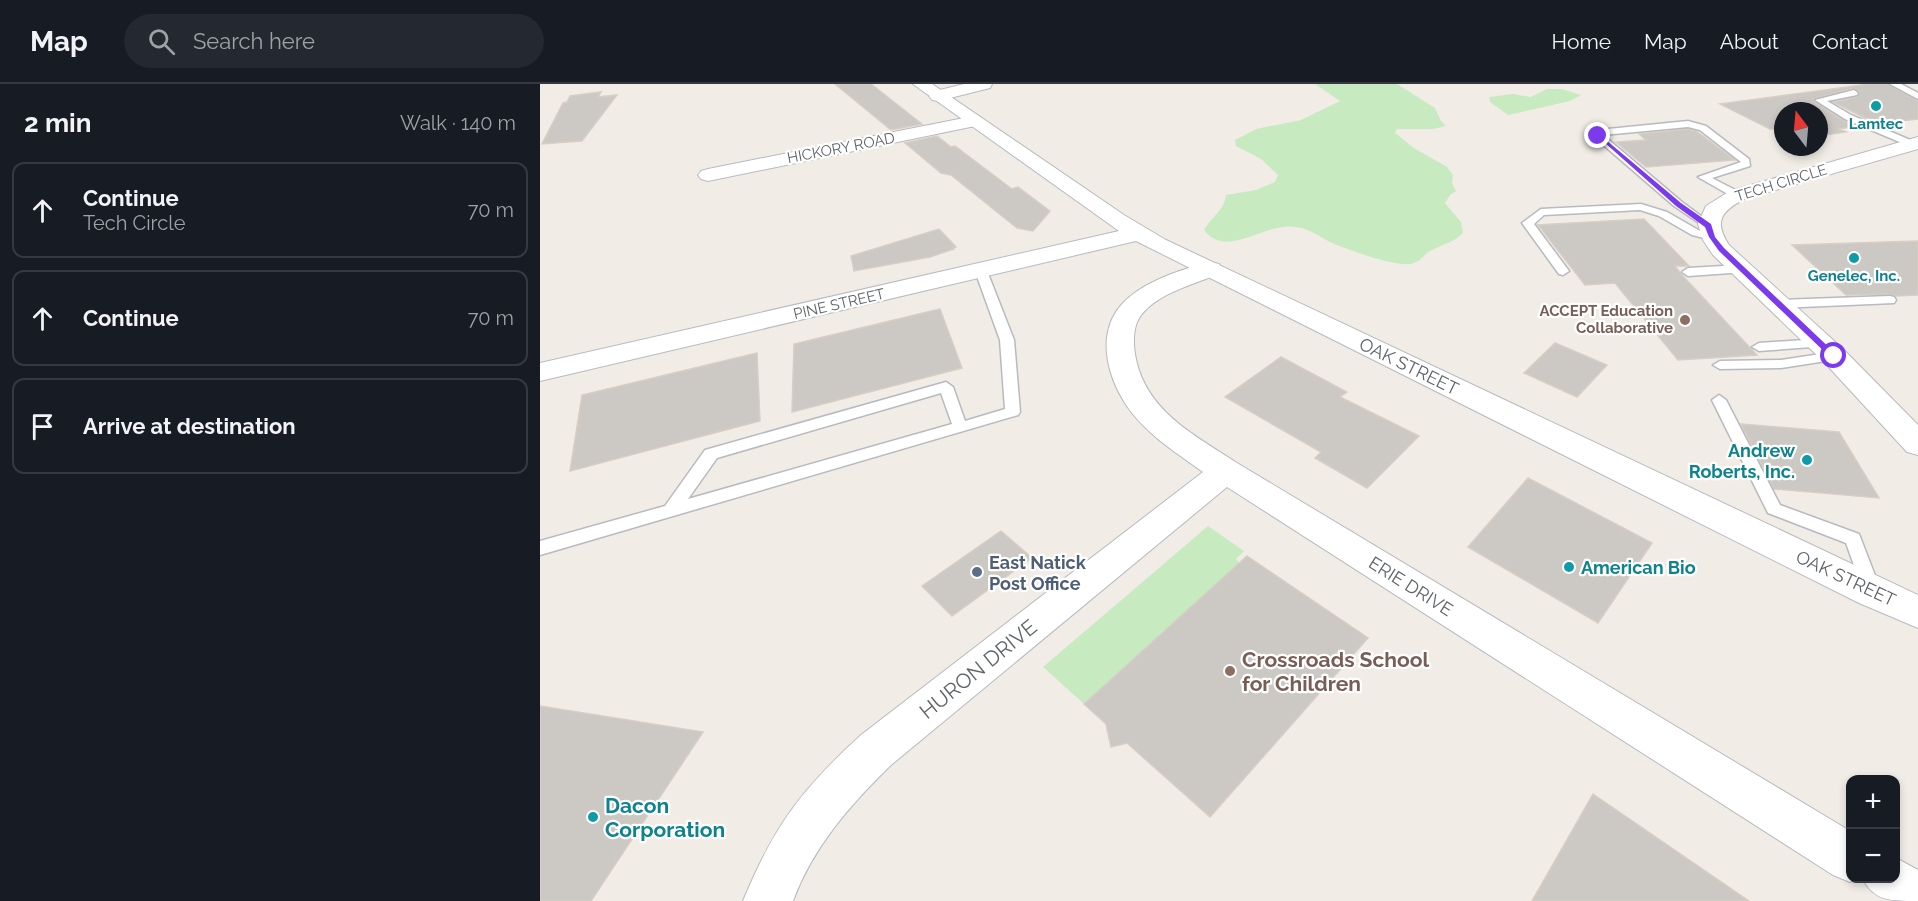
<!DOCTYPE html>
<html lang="en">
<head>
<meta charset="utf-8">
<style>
	body { margin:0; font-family:Raleway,sans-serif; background:#242831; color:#f1f3f6 }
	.controls { position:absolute; right:18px; bottom:18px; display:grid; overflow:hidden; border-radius:12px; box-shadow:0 3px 9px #0003 }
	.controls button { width:54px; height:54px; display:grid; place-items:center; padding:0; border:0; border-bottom:2px solid #363941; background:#171b24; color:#f1f3f6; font:30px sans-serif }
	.compass { position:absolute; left:1234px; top:18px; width:54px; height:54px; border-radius:50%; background:#171b24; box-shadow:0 3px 9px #0003; rotate:344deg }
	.stop { position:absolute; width:18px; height:18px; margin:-14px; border:4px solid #7c3aed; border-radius:50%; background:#fff }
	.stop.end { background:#7c3aed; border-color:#fff; box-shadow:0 2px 6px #0008 }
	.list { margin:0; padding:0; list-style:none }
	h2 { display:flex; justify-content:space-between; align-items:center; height:78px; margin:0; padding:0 24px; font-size:26px }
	h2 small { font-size:20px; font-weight:400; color:#9ea1a6 }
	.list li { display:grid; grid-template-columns:39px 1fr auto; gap:18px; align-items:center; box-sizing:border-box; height:96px; margin:0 12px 12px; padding:0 12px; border:2px solid #363941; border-radius:12px }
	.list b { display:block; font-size:22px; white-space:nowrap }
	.list p { margin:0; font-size:20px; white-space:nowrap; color:#9ea1a6 }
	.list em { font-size:20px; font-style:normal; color:#9ea1a6 }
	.icon { flex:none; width:33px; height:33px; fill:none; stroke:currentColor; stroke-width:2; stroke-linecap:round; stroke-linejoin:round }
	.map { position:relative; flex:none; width:1378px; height:817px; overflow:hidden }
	header { display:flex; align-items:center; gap:36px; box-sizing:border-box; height:84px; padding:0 30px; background:#171b24; border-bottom:2px solid #363941 }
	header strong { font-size:28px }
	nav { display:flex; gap:33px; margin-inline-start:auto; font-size:21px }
	.search { width:420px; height:54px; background:#242831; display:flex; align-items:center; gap:15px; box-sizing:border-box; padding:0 21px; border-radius:33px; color:#9ea1a6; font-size:22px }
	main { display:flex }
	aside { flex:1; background:#171b24 }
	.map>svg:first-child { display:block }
	.green { fill:#c8eac1 }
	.building { fill:#ccc8c3; stroke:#d7cec4; stroke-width:1.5 }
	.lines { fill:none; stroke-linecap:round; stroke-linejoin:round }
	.lane-casing { stroke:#b7babe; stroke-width:3 }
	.street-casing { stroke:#b7babe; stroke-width:2 }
	.secondary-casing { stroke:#b5bbbf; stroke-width:2 }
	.lane { fill:#fff; fill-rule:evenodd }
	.street { fill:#fff; fill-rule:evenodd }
	.secondary { fill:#fff; fill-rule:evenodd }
	.route { fill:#7c3aed }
	.culture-dot { fill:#0f9aa8; stroke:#fff; stroke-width:2 }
	.education-dot { fill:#8d6e63; stroke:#fff; stroke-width:2 }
	.service-dot { fill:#5c6f8a; stroke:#fff; stroke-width:2 }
	.labels { text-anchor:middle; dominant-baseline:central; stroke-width:4.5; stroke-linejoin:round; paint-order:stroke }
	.far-culture-label { font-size:15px; font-weight:bold; fill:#0d838f; stroke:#fff }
	.far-street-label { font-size:15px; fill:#5e6468; stroke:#fff }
	.far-education-label { font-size:15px; font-weight:bold; fill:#785e54; stroke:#fff; text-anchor:end }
	.street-label { font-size:18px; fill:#5e6468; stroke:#fff }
	.culture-label { font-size:18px; font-weight:bold; fill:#0d838f; stroke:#fff; text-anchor:end }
	.service-label { font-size:18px; font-weight:bold; fill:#4e5e75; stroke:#fff; text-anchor:start }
	.near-education-label { font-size:21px; font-weight:bold; fill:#785e54; stroke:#fff; text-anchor:start }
	.near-street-label { font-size:21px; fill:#5e6468; stroke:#fff }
	.near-culture-label { font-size:21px; font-weight:bold; fill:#0d838f; stroke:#fff; text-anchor:start }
</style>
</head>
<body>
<header>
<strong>Map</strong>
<div class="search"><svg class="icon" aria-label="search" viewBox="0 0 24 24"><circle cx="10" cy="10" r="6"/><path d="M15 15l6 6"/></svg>Search here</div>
<nav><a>Home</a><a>Map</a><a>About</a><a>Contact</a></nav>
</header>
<main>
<aside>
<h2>2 min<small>Walk · 140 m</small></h2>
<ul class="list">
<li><svg class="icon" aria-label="ahead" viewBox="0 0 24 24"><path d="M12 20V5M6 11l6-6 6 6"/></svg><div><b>Continue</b><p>Tech Circle</p></div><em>70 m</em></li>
<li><svg class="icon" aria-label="ahead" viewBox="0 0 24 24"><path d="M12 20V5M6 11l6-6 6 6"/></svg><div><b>Continue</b></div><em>70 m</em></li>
<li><svg class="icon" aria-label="arrive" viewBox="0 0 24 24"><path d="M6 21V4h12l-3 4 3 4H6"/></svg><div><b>Arrive at destination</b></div></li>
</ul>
</aside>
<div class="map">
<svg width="1378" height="817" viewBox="0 0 1378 817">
	<rect width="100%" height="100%" fill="#f1ede6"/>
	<path class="green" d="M 775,0 L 857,0 L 895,24 L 901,37 L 906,42 L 893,45 L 857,45 L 855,49 L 874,64 L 907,83 L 913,91 L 912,99 L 916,107 L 910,111 L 905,119 L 921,138 L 923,149 C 914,158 904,160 892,166 C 885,169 881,177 874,179 C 859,185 810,166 794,160 C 777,152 765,140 744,143 C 718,145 684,173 664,146 C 672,132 684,127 686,111 L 716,106 L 735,98 L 738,91 L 721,75 L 696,62 L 695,56 L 716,45 L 761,36 L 800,17 Z
		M 1007,5 L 1022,5 L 1041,11 L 1030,17 L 968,31 L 950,18 L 949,13 L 973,10 L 991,13 Z
		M 668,442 L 704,467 L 696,475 L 700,479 L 544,620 L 503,583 Z"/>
	<path class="building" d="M 295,0 L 331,0 L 382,40 L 351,46 Z
		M 1329,0 L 1348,0 L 1378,17 L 1378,35 L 1337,40 L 1293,18 L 1317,13 L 1320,8 L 1313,4 L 1273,15 L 1274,18 L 1304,37 L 1317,42 L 1299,45 L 1306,48 L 1279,52 L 1279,27 L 1243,27 L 1243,48 L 1236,45 L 1230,45 L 1180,20 Z
		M 61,8 L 58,13 L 77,11 L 42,57 L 2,60 L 23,19 L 27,18 L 30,12 Z
		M 1148,45 L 1156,47 L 1195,76 L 1106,83 L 1076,58 L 1106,56 L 1099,50 Z
		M 397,52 L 411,63 L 415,62 L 472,105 L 478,103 L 510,127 L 493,147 L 477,144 L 411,91 L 401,89 L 365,59 Z
		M 1104,135 L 1149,182 L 1135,182 L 1141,190 L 1217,271 L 1138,276 L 1075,199 L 1045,201 L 998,141 Z
		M 399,145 L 416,163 L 413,164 L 414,165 L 390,173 L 314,187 L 311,172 Z
		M 1378,157 L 1378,211 L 1356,212 L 1350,210 L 1306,211 L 1252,161 Z
		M 400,225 L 422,284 L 252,328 L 254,260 Z
		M 1015,259 L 1067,281 L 1037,313 L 984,289 Z
		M 217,269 L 220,337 L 30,387 L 42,311 Z
		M 741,273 L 807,308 L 800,313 L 879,352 L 827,404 L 775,374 L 781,368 L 685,313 Z
		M 1201,340 L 1299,348 L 1339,414 L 1234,405 Z
		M 988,394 L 1112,459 L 1058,539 L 928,463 Z
		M 461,447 L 492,474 L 412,532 L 382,502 Z
		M 707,472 L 828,554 L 670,733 L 587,659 L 571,663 L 566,640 L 544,620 Z
		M 0,622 L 163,648 L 51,817 L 0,817 Z
		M 1053,710 L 1209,817 L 992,817 Z"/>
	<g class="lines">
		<g class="lane-casing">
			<path id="lane" d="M 1350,0 L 1361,0 L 1378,9 L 1378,15 Z
				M 1314,6 L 1318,9 L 1317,11 L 1287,17 L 1311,31 L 1375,58 L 1375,62 L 1369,62 L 1305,35 L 1275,16 Z
				M 1148,37 L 1166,42 L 1209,75 L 1210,82 L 1172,94 L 1201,109 L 1201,113 L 1193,113 L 1158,93 L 1201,78 L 1160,46 L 1148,43 L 1063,51 L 1142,118 L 1172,140 L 1172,144 L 1168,145 L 1134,122 L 1053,52 L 1055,47 L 1058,46 Z
				M 1101,120 L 1127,128 L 1160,147 L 1178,153 L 1172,156 L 1152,151 L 1119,132 L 1100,126 L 1004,131 L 994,140 L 1029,187 L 1023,191 L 1019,190 L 982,139 L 1001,125 Z
				M 1201,181 L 1207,185 L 1205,188 L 1148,192 L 1142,188 L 1148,184 Z
				M 441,183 L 447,187 L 474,256 L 480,328 L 478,331 L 0,471 L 0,457 L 125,422 L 165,366 L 406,298 L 413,303 L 425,337 L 465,325 L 460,256 L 435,187 ZM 401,309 L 412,340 L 148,415 L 177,374 Z
				M 1350,212 L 1354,213 L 1356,216 L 1354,219 L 1239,224 L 1233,220 L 1239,216 Z
				M 1280,255 L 1285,256 L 1287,259 L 1285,262 L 1219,267 L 1212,263 L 1219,259 Z
				M 1294,268 L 1301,272 L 1299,275 L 1241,284 L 1180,285 L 1173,281 L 1180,277 L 1241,276 Z
				M 1179,311 L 1186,316 L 1240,421 L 1319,450 L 1341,507 L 1339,512 L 1332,515 L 1325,512 L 1306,459 L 1228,429 L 1172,316 Z"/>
		</g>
		<g class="street-casing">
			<path id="street" d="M 424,0 L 452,0 L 450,4 L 398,17 L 392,16 L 389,12 L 392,8 Z
				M 434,32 L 440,33 L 443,37 L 440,41 L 168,97 L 161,95 L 158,91 L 161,87 L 168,85 Z
				M 1378,53 L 1378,65 L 1204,115 C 1182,127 1173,137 1189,161 L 1304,266 L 1378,341 L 1378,371 L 1367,368 L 1284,278 L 1173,171 L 1163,156 L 1158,140 L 1166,122 L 1190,107 Z
				M 670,178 L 679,180 L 682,185 L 679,190 C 654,200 619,209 602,230 C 593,240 593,258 595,270 C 604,326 653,350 697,379 L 1310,747 L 1310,794 L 1318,794 L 1310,798 L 1293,791 L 687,403 L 351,681 C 310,721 273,763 253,817 L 203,817 C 234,742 261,706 321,651 L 663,388 C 638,370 611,353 592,329 C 569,299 553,251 583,219 C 603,198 642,185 670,178 Z
				M 1356,774 L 1378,786 L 1378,817 C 1348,817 1335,817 1322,794 L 1356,794 Z"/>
		</g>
		<g class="secondary-casing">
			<path id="secondary" d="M 373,0 L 392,0 L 584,131 L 626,156 L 1378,511 L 1378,544 L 1319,519 L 596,157 L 0,297 L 0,279 L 579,147 Z"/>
		</g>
		<use href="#lane" class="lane"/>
		<use href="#street" class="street"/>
		<use href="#secondary" class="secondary"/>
	</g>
	<path class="route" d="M 1056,51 L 1060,51 L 1141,119 L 1171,140 L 1175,153 L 1184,164 L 1296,270 L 1296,274 L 1291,274 L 1179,167 L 1169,153 L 1165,143 L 1136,122 Z"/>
	<g class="culture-dot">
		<circle cx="1336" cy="22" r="6"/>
		<circle cx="1314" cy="174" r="6"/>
		<circle cx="1267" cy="376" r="6"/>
		<circle cx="1029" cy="483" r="6"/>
		<circle cx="53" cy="733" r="6"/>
	</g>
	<g class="education-dot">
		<circle cx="1145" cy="236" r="6"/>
		<circle cx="690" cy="587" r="6"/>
	</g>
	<circle class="service-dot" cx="437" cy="488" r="6"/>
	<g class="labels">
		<g class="far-culture-label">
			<text x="1336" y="40">Lamtec</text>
			<text x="1314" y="192">Genelec, Inc.</text>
		</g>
		<g class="far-street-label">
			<text transform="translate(301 64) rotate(-11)">HICKORY ROAD</text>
			<text transform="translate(1241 99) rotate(-17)">TECH CIRCLE</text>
			<text transform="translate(299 220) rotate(-13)">PINE STREET</text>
		</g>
		<g class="far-education-label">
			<text x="1133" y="227">ACCEPT Education<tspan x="1133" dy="17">Collaborative</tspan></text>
		</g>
		<g class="street-label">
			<text transform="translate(869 282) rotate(26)">OAK STREET</text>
			<text transform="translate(1306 494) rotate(25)">OAK STREET</text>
			<text transform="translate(871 502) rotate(32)">ERIE DRIVE</text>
		</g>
		<g class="culture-label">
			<text x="1255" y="366">Andrew<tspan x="1255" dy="21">Roberts, Inc.</tspan></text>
			<text x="1041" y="483" text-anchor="start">American Bio</text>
		</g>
		<g class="service-label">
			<text x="449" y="478">East Natick<tspan x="449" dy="21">Post Office</tspan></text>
		</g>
		<g class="near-education-label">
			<text x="702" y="575">Crossroads School<tspan x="702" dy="24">for Children</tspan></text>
		</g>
		<g class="near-street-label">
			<text transform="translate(438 585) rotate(-39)">HURON DRIVE</text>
		</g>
		<g class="near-culture-label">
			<text x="65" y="721">Dacon<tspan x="65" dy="24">Corporation</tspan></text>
		</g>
	</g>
</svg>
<div class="controls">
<button>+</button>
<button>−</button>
</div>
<svg class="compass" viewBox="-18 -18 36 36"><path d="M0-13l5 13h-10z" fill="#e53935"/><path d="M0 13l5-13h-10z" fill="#9ea1a6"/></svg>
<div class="stop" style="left:1294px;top:272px"></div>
<div class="stop end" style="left:1058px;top:52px"></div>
</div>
</main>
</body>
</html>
